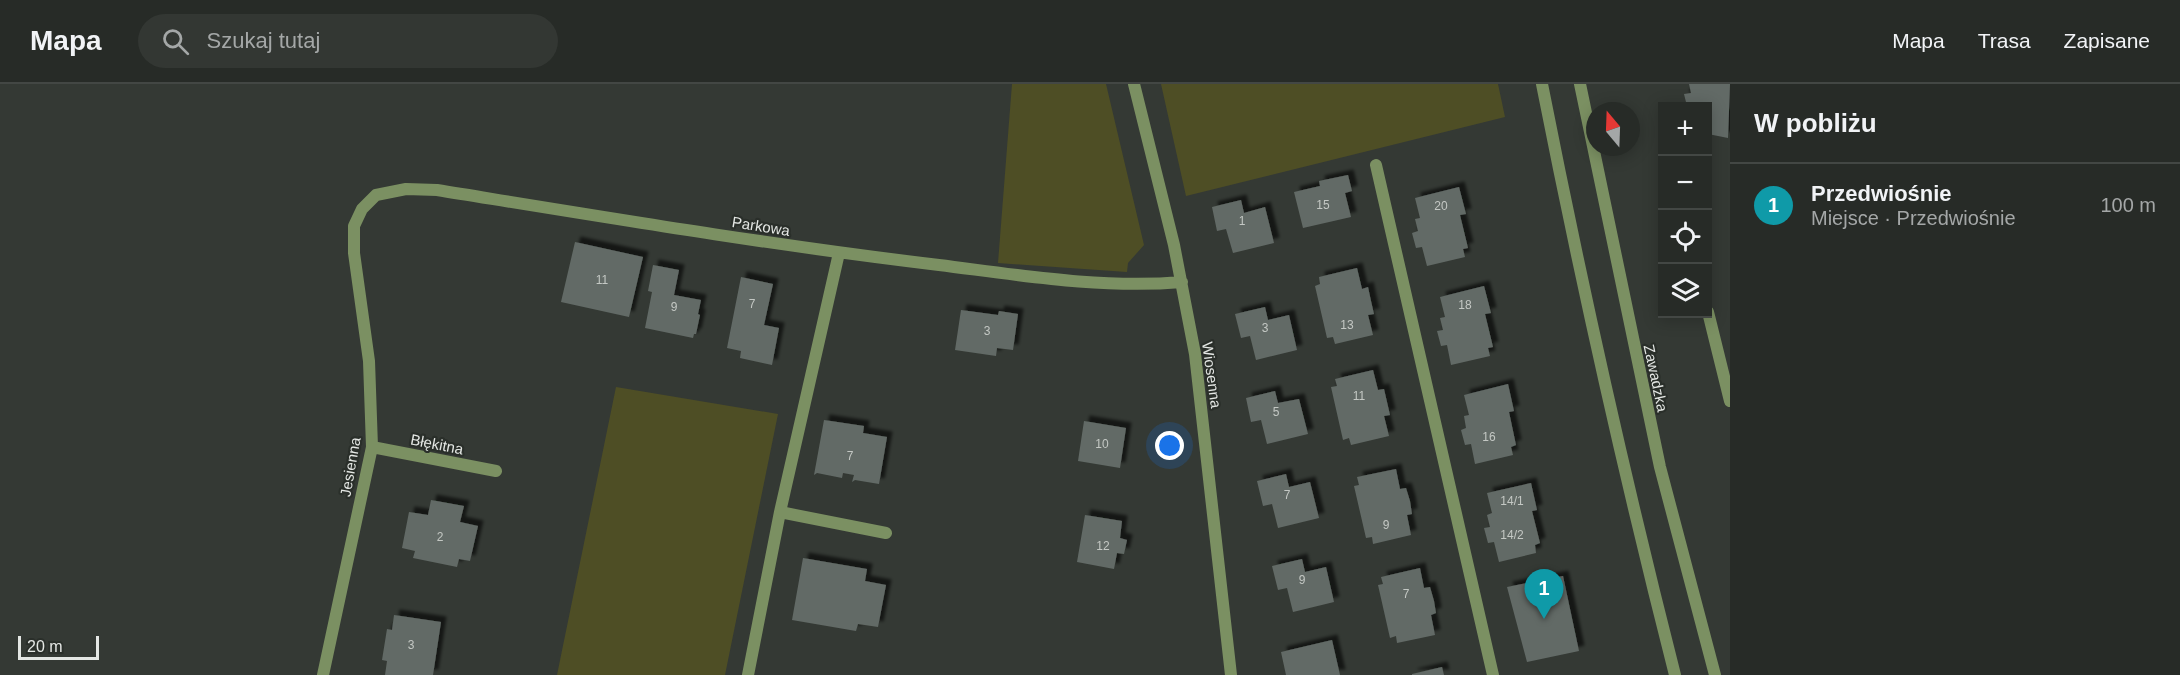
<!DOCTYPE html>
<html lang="pl">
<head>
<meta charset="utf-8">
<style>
	body { margin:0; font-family:Helvetica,sans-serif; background:#333733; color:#f1f3f6 }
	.controls { position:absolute; right:18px; top:18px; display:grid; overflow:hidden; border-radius:0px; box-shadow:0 3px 15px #0003 }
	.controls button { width:54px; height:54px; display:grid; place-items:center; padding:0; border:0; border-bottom:2px solid #434744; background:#272b27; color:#f1f3f6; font:30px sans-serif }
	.compass { position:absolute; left:1586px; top:18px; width:54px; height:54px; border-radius:50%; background:#272b27; box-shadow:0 3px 15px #0003; rotate:341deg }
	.scale { position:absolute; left:18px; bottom:15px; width:81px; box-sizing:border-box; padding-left:6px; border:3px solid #e4e7e4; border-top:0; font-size:16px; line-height:21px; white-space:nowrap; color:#e4e7e4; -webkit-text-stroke:4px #2a2f2a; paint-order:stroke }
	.you { position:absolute; left:1170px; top:362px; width:21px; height:21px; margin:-15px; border:4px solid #fff; border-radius:50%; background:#1a73e8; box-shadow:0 0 0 9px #1a73e833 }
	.badge { display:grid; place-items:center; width:39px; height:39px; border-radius:50%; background:#7abff8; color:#fff; font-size:20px; font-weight:700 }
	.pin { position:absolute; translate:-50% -50px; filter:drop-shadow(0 2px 3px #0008) }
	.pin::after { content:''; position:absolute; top:32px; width:21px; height:18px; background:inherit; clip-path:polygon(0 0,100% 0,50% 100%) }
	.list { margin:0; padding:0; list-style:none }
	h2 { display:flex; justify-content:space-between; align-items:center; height:78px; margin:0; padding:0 24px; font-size:26px }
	h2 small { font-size:20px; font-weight:400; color:#a4a7a7 }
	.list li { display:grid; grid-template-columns:39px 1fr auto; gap:18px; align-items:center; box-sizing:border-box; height:84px; padding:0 24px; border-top:2px solid #434744 }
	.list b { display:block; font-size:22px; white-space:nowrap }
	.list p { margin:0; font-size:20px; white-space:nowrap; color:#a4a7a7 }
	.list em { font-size:20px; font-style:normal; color:#a4a7a7 }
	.icon { flex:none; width:33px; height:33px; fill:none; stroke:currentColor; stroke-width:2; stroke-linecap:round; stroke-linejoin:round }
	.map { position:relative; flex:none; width:1730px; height:591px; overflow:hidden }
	header { display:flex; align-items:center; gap:36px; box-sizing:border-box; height:84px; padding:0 30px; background:#272b27; border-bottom:2px solid #434744 }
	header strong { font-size:28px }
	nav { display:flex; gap:33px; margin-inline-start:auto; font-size:21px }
	.search { width:420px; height:54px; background:#333733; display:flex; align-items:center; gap:15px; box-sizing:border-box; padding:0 21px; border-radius:33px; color:#a4a7a7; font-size:22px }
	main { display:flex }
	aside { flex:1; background:#272b27 }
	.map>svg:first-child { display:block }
	.green { fill:#4e4e25 }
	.building { fill:#626a66; filter:url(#shadow) }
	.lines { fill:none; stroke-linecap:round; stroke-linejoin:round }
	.minor { stroke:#7b9062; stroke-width:12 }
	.tertiary { stroke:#7b9062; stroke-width:12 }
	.labels { text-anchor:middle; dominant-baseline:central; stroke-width:4.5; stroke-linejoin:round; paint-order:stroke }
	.number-label { font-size:12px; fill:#c4c8c4 }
	.street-label { font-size:15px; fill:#e4e7e4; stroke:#2a2f2a }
</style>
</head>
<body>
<header>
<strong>Mapa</strong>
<div class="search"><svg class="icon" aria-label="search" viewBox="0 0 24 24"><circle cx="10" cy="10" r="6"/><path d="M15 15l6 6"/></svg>Szukaj tutaj</div>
<nav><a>Mapa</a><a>Trasa</a><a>Zapisane</a></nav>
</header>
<main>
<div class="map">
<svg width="1730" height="591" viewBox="0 0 1730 591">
	<defs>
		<filter id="shadow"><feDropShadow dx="5.5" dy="-5.5" stdDeviation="1.5" flood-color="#0009"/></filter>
	</defs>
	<rect width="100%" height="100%" fill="#343934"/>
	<path class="green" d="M 1012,0 L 1106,0 L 1144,161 L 1128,179 L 1127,188 L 998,179 Z
		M 1161,0 L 1498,0 L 1505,33 L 1186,112 Z
		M 616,303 L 778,330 L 725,591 L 557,591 Z"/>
	<path class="building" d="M 1689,0 L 1730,0 L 1728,54 L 1708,50 L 1708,22 L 1687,22 L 1684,10 L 1691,9 Z
		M 1348,91 L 1352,107 L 1345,109 L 1351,133 L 1303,144 L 1294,108 L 1320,102 L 1319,97 Z
		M 1459,103 L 1466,130 L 1460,131 L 1468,164 L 1463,165 L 1465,173 L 1427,182 L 1422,163 L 1416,164 L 1412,149 L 1418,147 L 1415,135 L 1420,134 L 1415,114 Z
		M 1241,116 L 1244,129 L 1265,123 L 1274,159 L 1233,169 L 1226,145 L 1217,147 L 1212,123 Z
		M 575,158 L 643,173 L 629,233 L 561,218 Z
		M 653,181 L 679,186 L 674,211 L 701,216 L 698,230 L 700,231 L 696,250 L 694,250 L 693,254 L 645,244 L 652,208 L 648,207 Z
		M 1357,184 L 1362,205 L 1368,203 L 1371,217 L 1374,230 L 1368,231 L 1373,251 L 1335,260 L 1333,253 L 1327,254 L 1315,202 L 1320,200 L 1319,193 Z
		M 741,193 L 773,200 L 764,241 L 779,244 L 772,281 L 740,274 L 741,267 L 727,264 Z
		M 1484,202 L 1491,229 L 1485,230 L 1493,263 L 1488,264 L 1490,272 L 1451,281 L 1447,261 L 1441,262 L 1437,247 L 1443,246 L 1440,234 L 1445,233 L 1440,213 Z
		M 1265,223 L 1268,236 L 1289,231 L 1297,266 L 1256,276 L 1250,252 L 1241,254 L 1235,230 Z
		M 961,226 L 998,231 L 999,227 L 1018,230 L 1013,266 L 997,264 L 996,272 L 955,266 Z
		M 1373,286 L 1378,306 L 1384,305 L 1390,331 L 1384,332 L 1389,352 L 1351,361 L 1349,354 L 1343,356 L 1331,303 L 1337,302 L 1335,295 Z
		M 1508,300 L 1514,327 L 1509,328 L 1516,361 L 1511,363 L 1513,371 L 1475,380 L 1471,360 L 1465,361 L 1461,346 L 1466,344 L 1464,332 L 1469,331 L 1464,311 Z
		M 1275,307 L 1278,319 L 1299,315 L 1308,350 L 1267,360 L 1261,336 L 1251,338 L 1246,314 Z
		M 824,336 L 864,342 L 863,349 L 887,353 L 879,400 L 855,396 L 852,398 L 854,391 L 843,389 L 842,394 L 817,389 L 814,391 Z
		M 1084,337 L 1126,344 L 1120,384 L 1078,377 Z
		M 1396,385 L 1400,405 L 1406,404 L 1410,417 L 1412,430 L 1407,431 L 1411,451 L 1373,460 L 1372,453 L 1366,454 L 1354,402 L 1359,401 L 1357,393 Z
		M 1286,390 L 1289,403 L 1310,398 L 1319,434 L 1278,444 L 1272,420 L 1263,422 L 1257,397 Z
		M 1531,399 L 1537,426 L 1532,427 L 1540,459 L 1535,461 L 1536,469 L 1499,478 L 1494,458 L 1488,459 L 1484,444 L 1490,443 L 1487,431 L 1492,429 L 1487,409 Z
		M 431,416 L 464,422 L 460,438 L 478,442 L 470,477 L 459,475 L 457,483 L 413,474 L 415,467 L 402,464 L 409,428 L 428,431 Z
		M 1085,431 L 1122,437 L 1120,454 L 1127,456 L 1124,470 L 1117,469 L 1114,485 L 1077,478 Z
		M 803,474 L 867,485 L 865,497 L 886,501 L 878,543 L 858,540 L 856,547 L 792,536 Z
		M 1302,475 L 1305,488 L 1326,483 L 1334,518 L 1293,528 L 1287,504 L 1278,506 L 1272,482 Z
		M 1420,484 L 1424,504 L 1430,503 L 1434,517 L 1436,529 L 1431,531 L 1435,551 L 1397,559 L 1396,552 L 1390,554 L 1378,501 L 1383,500 L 1381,493 Z
		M 1563,492 L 1579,567 L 1527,578 L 1507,503 Z
		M 394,531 L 441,538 L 433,591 L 385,591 L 387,577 L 382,576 L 387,545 L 392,546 Z
		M 1332,556 L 1340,591 L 1286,591 L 1281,568 Z
		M 1442,583 L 1444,591 L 1412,591 L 1412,590 Z"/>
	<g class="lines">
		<path class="minor" d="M 1134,0 L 1174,161 L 1195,270 L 1231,591
			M 1376,81 L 1493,591
			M 1708,228 L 1730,317
			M 372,363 L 496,387
			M 780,428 L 886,449
			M 323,591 L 372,363 L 369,277 L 354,169 L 354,142 L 362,125 L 376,111 L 406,105 L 437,106 C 604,133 771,161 939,181 C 1019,191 1102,205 1182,198
			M 748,591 L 780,428 L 839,169"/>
		<path class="tertiary" d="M 1542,0 C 1581,198 1625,395 1675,591
			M 1580,0 L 1660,383 L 1715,591"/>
	</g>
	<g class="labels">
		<g class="number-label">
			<text x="1323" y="121">15</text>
			<text x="1441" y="122">20</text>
			<text x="1242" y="137">1</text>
			<text x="602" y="196">11</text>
			<text x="752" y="220">7</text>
			<text x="1465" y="221">18</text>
			<text x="674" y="223">9</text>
			<text x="1347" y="241">13</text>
			<text x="1265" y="244">3</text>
			<text x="987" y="247">3</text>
			<text x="1359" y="312">11</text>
			<text x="1276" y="328">5</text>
			<text x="1489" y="353">16</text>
			<text x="1102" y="360">10</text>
			<text x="850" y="372">7</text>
			<text x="1287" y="411">7</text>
			<text x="1512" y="417">14/1</text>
			<text x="1386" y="441">9</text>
			<text x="1512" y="451">14/2</text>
			<text x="440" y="453">2</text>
			<text x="1103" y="462">12</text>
			<text x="1302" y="496">9</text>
			<text x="1406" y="510">7</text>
			<text x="411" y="561">3</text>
		</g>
		<g class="street-label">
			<text transform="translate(761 142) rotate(9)">Parkowa</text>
			<text transform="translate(1212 291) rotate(82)">Wiosenna</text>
			<text transform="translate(1656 294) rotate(78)">Zawadzka</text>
			<text transform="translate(437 360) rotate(11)">Błękitna</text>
			<text transform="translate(350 383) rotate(-80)">Jesienna</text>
		</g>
	</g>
</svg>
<div class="controls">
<button>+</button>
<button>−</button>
<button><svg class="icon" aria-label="locate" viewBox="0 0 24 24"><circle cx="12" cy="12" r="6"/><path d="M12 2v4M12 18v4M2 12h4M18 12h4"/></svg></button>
<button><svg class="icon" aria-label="layers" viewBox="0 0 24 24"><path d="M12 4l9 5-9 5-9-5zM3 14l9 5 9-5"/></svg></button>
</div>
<svg class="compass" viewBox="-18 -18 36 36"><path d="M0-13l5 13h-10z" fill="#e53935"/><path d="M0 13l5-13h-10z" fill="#a4a7a7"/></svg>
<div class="scale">20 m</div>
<div class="you"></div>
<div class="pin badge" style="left:1544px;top:535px;background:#0f9aa8">1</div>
</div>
<aside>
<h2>W pobliżu<small></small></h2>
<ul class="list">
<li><span class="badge" style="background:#0f9aa8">1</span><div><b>Przedwiośnie</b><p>Miejsce · Przedwiośnie</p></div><em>100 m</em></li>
</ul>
</aside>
</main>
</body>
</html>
